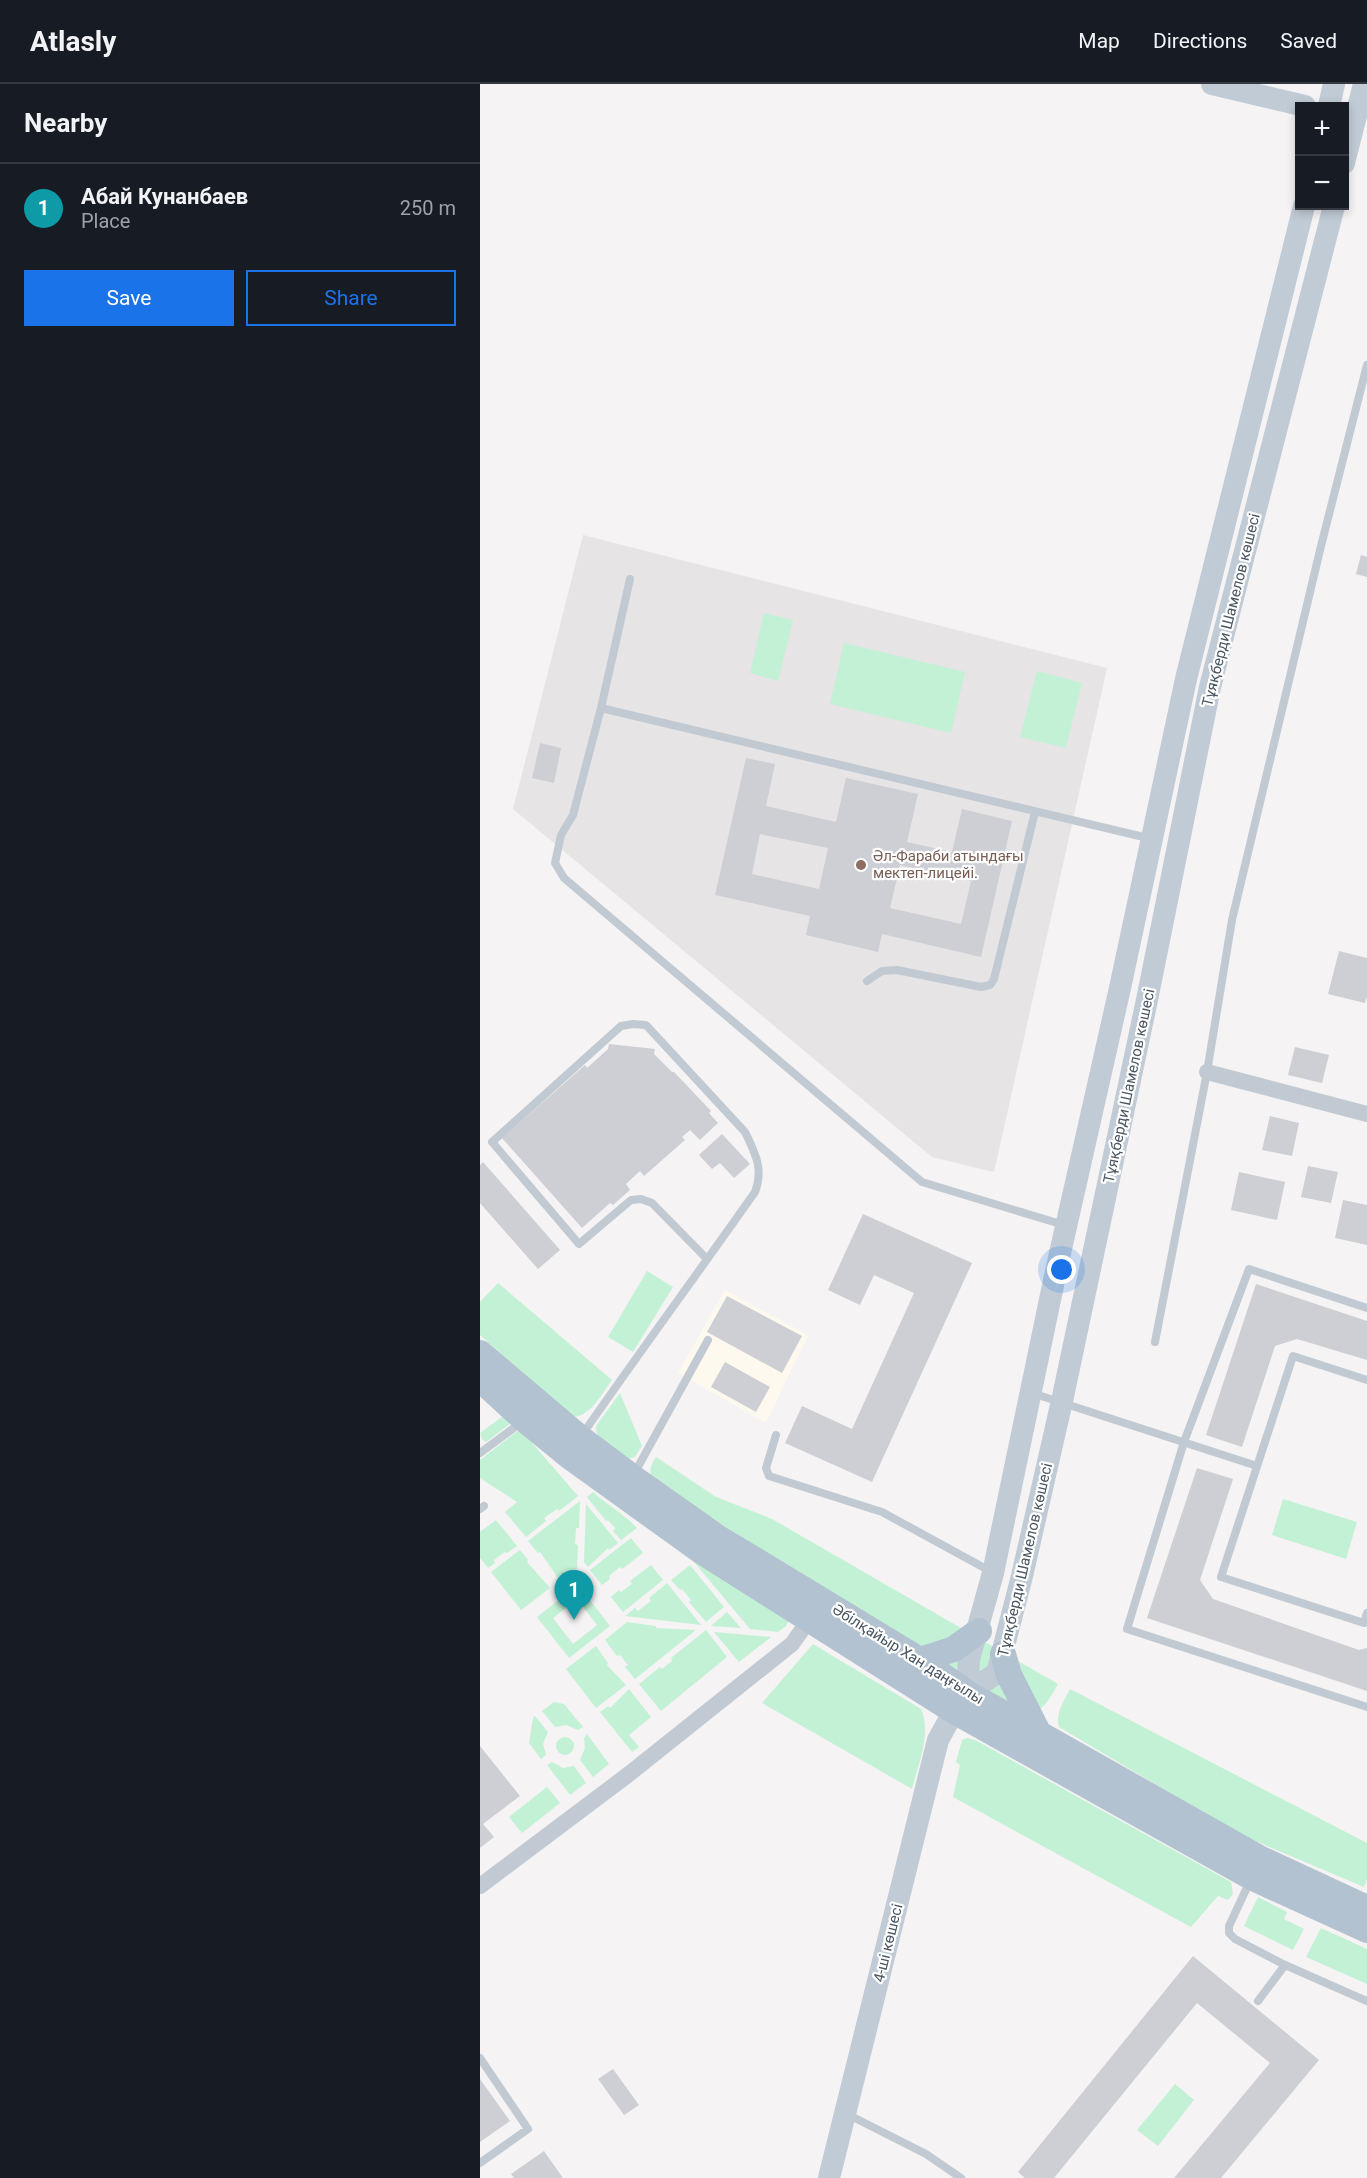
<!DOCTYPE html>
<html lang="en">
<head>
<meta charset="utf-8">
<style>
	body { margin:0; font-family:Roboto,sans-serif; background:#20242c; color:#f1f3f6 }
	.controls { position:absolute; right:18px; top:18px; display:grid; overflow:hidden; border-radius:0px; box-shadow:0 3px 9px #0003 }
	.controls button { width:54px; height:54px; display:grid; place-items:center; padding:0; border:0; border-bottom:2px solid #363941; background:#171b24; color:#f1f3f6; font:30px sans-serif }
	.you { position:absolute; left:582px; top:1186px; width:21px; height:21px; margin:-15px; border:4px solid #fff; border-radius:50%; background:#1a73e8; box-shadow:0 0 0 9px #1a73e833 }
	.badge { display:grid; place-items:center; width:39px; height:39px; border-radius:50%; background:#1a73e8; color:#fff; font-size:20px; font-weight:700 }
	.pin { position:absolute; translate:-50% -50px; filter:drop-shadow(0 2px 3px #0008) }
	.pin::after { content:''; position:absolute; top:32px; width:21px; height:18px; background:inherit; clip-path:polygon(0 0,100% 0,50% 100%) }
	.list { margin:0; padding:0; list-style:none }
	h2 { display:flex; justify-content:space-between; align-items:center; height:78px; margin:0; padding:0 24px; font-size:26px }
	h2 small { font-size:20px; font-weight:400; color:#9ea1a6 }
	.list li { display:grid; grid-template-columns:39px 1fr auto; gap:18px; align-items:center; box-sizing:border-box; height:90px; padding:0 24px; border-top:2px solid #363941 }
	.list b { display:block; font-size:22px; white-space:nowrap }
	.list p { margin:0; font-size:20px; white-space:nowrap; color:#9ea1a6 }
	.list em { font-size:20px; font-style:normal; color:#9ea1a6 }
	.actions { display:flex; gap:12px; padding:18px 24px }
	.actions a { flex:1; padding:14px 0; border:2px solid #1a73e8; border-radius:0px; text-align:center; font-size:21px; color:#1a73e8 }
	.actions .main { background:#1a73e8; color:#fff }
	.map { position:relative; flex:none; width:887px; height:2094px; overflow:hidden }
	header { display:flex; align-items:center; gap:36px; box-sizing:border-box; height:84px; padding:0 30px; background:#171b24; border-bottom:2px solid #363941 }
	header strong { font-size:28px }
	nav { display:flex; gap:33px; margin-inline-start:auto; font-size:21px }
	main { display:flex }
	aside { flex:1; background:#171b24 }
	.map>svg:first-child { display:block }
	.commercial { fill:#fdf9ef }
	.education { fill:#e6e4e5 }
	.green { fill:#c3f1d5; fill-rule:evenodd }
	.building { fill:#cdcfd5; fill-rule:evenodd }
	.lines { fill:none; stroke-linecap:round; stroke-linejoin:round }
	.lane { stroke:#c1cad2; stroke-width:8 }
	.street { stroke:#c1cad2; stroke-width:16 }
	.secondary { stroke:#c1cbd6; stroke-width:22 }
	.primary { stroke:#b3c2d1; stroke-width:26 }
	.education-dot { fill:#8d6e63; stroke:#fff; stroke-width:2 }
	.labels { text-anchor:middle; dominant-baseline:central; stroke-width:4.5; stroke-linejoin:round; paint-order:stroke }
	.street-label { font-size:15px; fill:#4a5661; stroke:#fff }
	.education-label { font-size:15px; fill:#785e54; stroke:#fff; text-anchor:start }
</style>
</head>
<body>
<header>
<strong>Atlasly</strong>
<nav><a>Map</a><a>Directions</a><a>Saved</a></nav>
</header>
<main>
<aside>
<h2>Nearby<small></small></h2>
<ul class="list">
<li><span class="badge" style="background:#0f9aa8">1</span><div><b>Абай Кунанбаев</b><p>Place</p></div><em>250 m</em></li>
</ul>
<div class="actions"><a class="main">Save</a><a>Share</a></div>
</aside>
<div class="map">
<svg width="887" height="2094" viewBox="0 0 887 2094">
	<rect width="100%" height="100%" fill="#f5f3f3"/>
	<path class="commercial" d="M 245,1206 L 328,1251 L 286,1339 L 198,1289 Z"/>
	<path class="education" d="M 103,451 L 627,584 L 514,1088 L 452,1073 L 33,725 Z"/>
	<path class="green" d="M 284,529 L 313,536 L 298,597 L 270,589 Z
		M 364,559 L 485,588 L 471,649 L 350,620 Z
		M 557,587 L 602,599 L 586,664 L 540,653 Z
		M 167,1187 L 193,1203 L 153,1268 L 128,1253 Z
		M 18,1199 L 132,1296 C 122,1309 111,1333 92,1333 L 0,1251 L 0,1218 Z
		M 140,1309 L 162,1362 L 155,1373 L 148,1375 C 136,1367 115,1358 116,1342 Z
		M 23,1332 L 28,1334 L 30,1340 L 6,1358 L 2,1355 L 0,1349 Z
		M 40,1345 L 98,1412 L 79,1427 L 77,1425 L 64,1434 L 66,1437 L 46,1453 L 25,1428 L 37,1418 L 0,1394 L 0,1376 Z
		M 176,1373 L 236,1413 L 292,1435 L 578,1600 C 570,1614 565,1626 548,1630 L 383,1533 L 173,1395 C 168,1386 171,1381 176,1373 Z
		M 113,1408 C 127,1421 144,1430 157,1444 L 141,1456 L 133,1447 L 135,1444 L 128,1436 L 126,1437 L 107,1413 Z
		M 803,1415 L 877,1438 L 866,1475 L 792,1451 Z
		M 100,1417 L 99,1444 L 96,1444 L 95,1460 L 98,1461 L 97,1485 L 80,1497 L 60,1468 L 58,1469 L 48,1457 Z
		M 106,1420 L 138,1459 L 129,1466 L 128,1464 L 108,1483 L 104,1478 Z
		M 16,1436 L 37,1462 L 27,1469 L 25,1468 L 14,1476 L 15,1479 L 8,1484 L 0,1474 L 0,1448 Z
		M 151,1454 L 163,1469 L 142,1485 L 140,1483 L 129,1492 L 130,1495 L 122,1501 L 110,1486 Z
		M 40,1466 L 48,1476 L 47,1478 L 70,1504 L 41,1526 L 11,1488 Z
		M 221,1472 L 309,1535 L 306,1542 L 298,1548 L 270,1545 L 214,1478 Z
		M 171,1481 L 183,1496 L 143,1528 L 131,1513 L 139,1506 L 141,1508 L 152,1500 L 150,1497 Z
		M 210,1481 L 244,1523 L 226,1538 L 209,1518 L 211,1516 L 202,1505 L 200,1506 L 191,1496 Z
		M 187,1499 L 221,1541 L 145,1532 L 155,1524 L 158,1527 L 171,1517 L 169,1514 Z
		M 98,1501 L 130,1542 L 89,1574 L 57,1533 ZM 97,1515 L 117,1541 L 93,1560 L 73,1534 Z
		M 247,1528 L 261,1544 L 231,1542 Z
		M 147,1538 L 176,1542 L 176,1544 L 216,1546 L 155,1595 L 145,1583 L 148,1581 L 140,1571 L 137,1572 L 125,1556 Z
		M 226,1546 L 247,1573 L 181,1627 L 159,1600 L 180,1583 L 182,1585 L 192,1577 L 191,1574 Z
		M 234,1548 L 291,1553 L 259,1578 Z
		M 333,1560 L 441,1625 C 452,1649 438,1680 432,1705 L 282,1619 Z
		M 116,1562 L 128,1579 L 127,1581 L 146,1601 L 116,1624 L 86,1585 Z
		M 149,1605 L 171,1633 L 149,1651 L 159,1663 L 152,1668 L 120,1628 L 128,1622 L 130,1624 Z
		M 590,1605 L 887,1759 L 887,1795 L 884,1803 L 761,1751 L 579,1643 C 575,1630 584,1617 590,1605 Z
		M 74,1618 L 84,1620 L 103,1643 L 98,1646 L 86,1641 L 75,1643 L 62,1627 Z
		M 55,1632 L 68,1648 L 63,1660 L 66,1671 L 61,1675 L 49,1659 L 53,1634 Z
		M 107,1650 L 129,1680 L 113,1693 L 100,1676 L 105,1664 L 104,1654 Z
		M76 1662a9 9 0 1 1 18 0a9 9 0 1 1-18 0Z
		M 487,1654 L 495,1656 L 751,1798 L 753,1810 L 748,1816 L 738,1812 L 711,1843 L 473,1713 L 480,1681 L 476,1678 L 482,1656 Z
		M 72,1678 L 83,1684 L 94,1682 L 106,1699 L 90,1711 L 67,1681 Z
		M 67,1703 L 80,1719 L 42,1749 L 29,1733 Z
		M 778,1813 L 807,1828 L 804,1835 L 824,1845 L 813,1866 L 764,1842 Z
		M 841,1844 L 887,1865 L 887,1900 L 826,1873 Z
		M 695,2000 L 714,2016 L 678,2062 L 657,2046 Z"/>
	<path class="building" d="M 881,471 L 887,473 L 887,493 L 876,490 Z
		M 60,659 L 81,664 L 74,699 L 52,694 Z
		M 266,674 L 295,680 L 286,722 L 356,738 L 366,694 L 438,710 L 427,758 L 472,768 L 482,725 L 532,737 L 501,873 L 402,850 L 398,868 L 326,851 L 330,832 L 235,811 ZM 280,750 L 348,764 L 339,805 L 272,790 ZM 420,781 L 491,797 L 481,840 L 410,824 Z
		M 859,867 L 887,874 L 887,912 L 885,919 L 848,910 Z
		M 129,960 L 175,965 L 174,970 L 192,988 L 194,988 L 231,1027 L 229,1029 L 238,1039 L 220,1056 L 210,1046 L 202,1053 L 205,1056 L 164,1092 L 160,1087 L 146,1100 L 150,1106 L 133,1121 L 130,1119 L 102,1144 L 22,1054 L 105,981 L 107,984 L 128,965 Z
		M 815,963 L 849,971 L 842,999 L 808,991 Z
		M 790,1032 L 819,1039 L 812,1072 L 782,1066 Z
		M 242,1050 L 270,1080 L 254,1094 L 240,1079 L 232,1085 L 219,1071 Z
		M 3,1078 L 80,1166 L 58,1185 L 0,1119 L 0,1081 Z
		M 828,1082 L 858,1088 L 851,1119 L 821,1113 Z
		M 759,1088 L 805,1098 L 797,1136 L 751,1126 Z
		M 863,1116 L 887,1121 L 887,1161 L 855,1154 Z
		M 383,1130 L 492,1179 L 392,1398 L 305,1359 L 322,1322 L 372,1345 L 434,1209 L 394,1191 L 380,1221 L 348,1206 Z
		M 776,1200 L 887,1237 L 887,1276 L 817,1255 L 795,1262 L 762,1363 L 726,1351 Z
		M 247,1212 L 322,1252 L 302,1289 L 227,1248 Z
		M 245,1278 L 290,1303 L 276,1328 L 231,1303 Z
		M 717,1384 L 753,1395 L 720,1496 L 733,1515 L 879,1566 L 887,1564 L 887,1607 L 667,1534 Z
		M 0,1662 L 40,1712 L 3,1740 L 14,1753 L 0,1764 Z
		M 713,1872 L 839,1976 L 741,2094 L 694,2094 L 790,1979 L 717,1919 L 574,2094 L 545,2094 L 538,2088 Z
		M 133,1985 L 159,2021 L 144,2031 L 118,1995 Z
		M 0,1995 L 30,2037 L 0,2058 Z
		M 64,2067 L 83,2094 L 34,2094 L 31,2090 Z"/>
	<g class="lines">
		<path class="lane" d="M 150,495 L 121,624 L 93,731 L 81,751 L 75,779 L 84,794 L 442,1098 L 584,1141
			M 121,624 L 672,755
			M 387,897 L 402,887 L 417,886 L 501,903 L 510,901 L 514,895 L 555,728
			M 887,1224 L 769,1185 L 704,1358 L 647,1545 L 887,1623
			M 675,1258 L 727,988 L 752,836 L 841,462 L 887,281
			M 887,1296 L 813,1272 L 741,1493 L 884,1539 L 887,1529
			M 552,1309 L 777,1382
			M 102,1351 C 159,1269 218,1189 275,1108 C 284,1085 275,1069 265,1048 L 166,941 L 153,940 L 141,942 L 12,1058 L 99,1160 L 151,1116 L 161,1115 L 172,1119 L 227,1175
			M 296,1351 L 286,1384 L 289,1392 L 402,1428 L 510,1487
			M 0,1369 L 43,1337
			M 154,1390 L 228,1256
			M 0,1425 L 4,1422
			M 770,1797 L 749,1842 L 749,1849 L 755,1855 L 805,1881 L 887,1917
			M 778,1917 L 805,1881
			M 0,1974 L 48,2045 L 0,2079
			M 367,2030 L 446,2070 L 481,2094"/>
		<path class="street" d="M 727,988 L 887,1030
			M 0,1802 L 149,1690 L 312,1560 L 329,1536"/>
		<path class="secondary" d="M 732,0 L 825,22
			M 849,22 L 854,0
			M 864,79 L 884,0
			M 487,1609 L 517,1589 L 542,1492 L 582,1317 L 668,911 L 730,603 L 854,122
			M 487,1609 L 489,1575 L 513,1489 L 576,1187 L 640,904 L 706,595 L 824,122
			M 349,2094 L 458,1656 L 474,1627"/>
		<path class="primary" d="M 0,1269 L 100,1354 L 152,1393 L 237,1453 L 440,1576 L 487,1609 L 781,1775 L 887,1824
			M 0,1295 L 45,1336 L 89,1372 L 221,1467 L 474,1627 L 771,1793 L 887,1846
			M 523,1570 L 529,1591 L 558,1648
			M 440,1576 L 474,1565 L 499,1547"/>
	</g>
	<circle class="education-dot" cx="381" cy="781" r="6"/>
	<g class="labels">
		<g class="street-label">
			<text transform="translate(751 526) rotate(-76)">Тұяқберди Шамелов көшесі</text>
			<text transform="translate(649 1002) rotate(-78)">Тұяқберди Шамелов көшесі</text>
			<text transform="translate(545 1476) rotate(-77)">Тұяқберди Шамелов көшесі</text>
			<text transform="translate(428 1570) rotate(32)">Әбілқайыр Хан даңғылы</text>
			<text transform="translate(408 1859) rotate(-76)">4-ші көшесі</text>
		</g>
		<g class="education-label">
			<text x="393" y="772">Әл-Фараби атындағы<tspan x="393" dy="17">мектеп-лицейі.</tspan></text>
		</g>
	</g>
</svg>
<div class="controls">
<button>+</button>
<button>−</button>
</div>
<div class="you"></div>
<div class="pin badge" style="left:94px;top:1536px;background:#0f9aa8">1</div>
</div>
</main>
</body>
</html>
